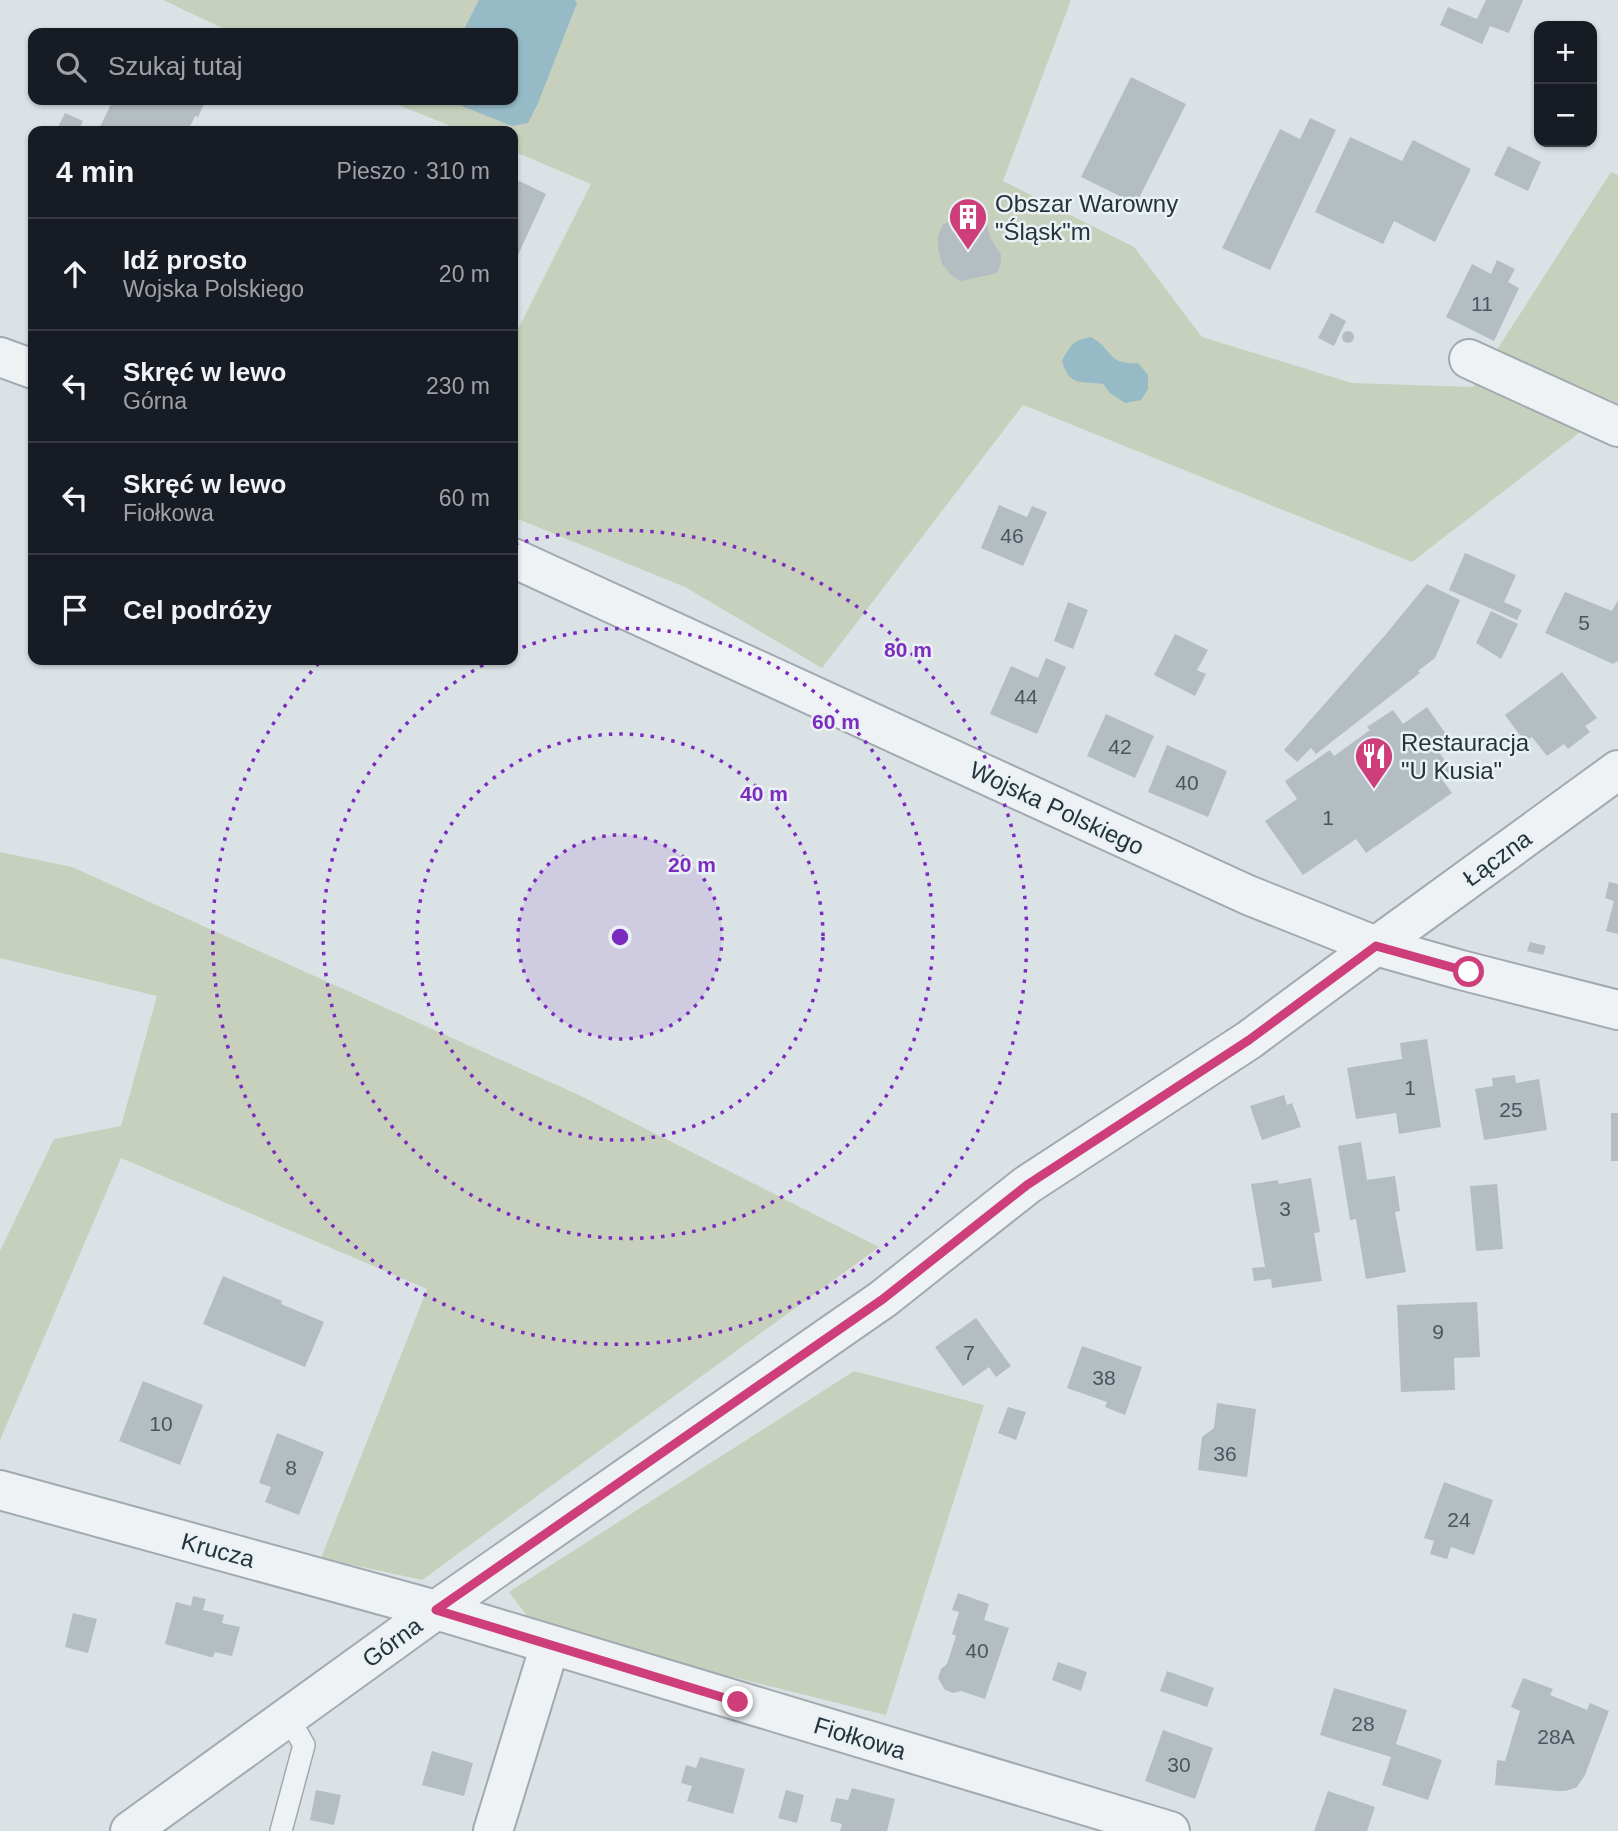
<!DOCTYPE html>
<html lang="pl">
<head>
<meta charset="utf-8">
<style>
	body { margin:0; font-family:Helvetica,sans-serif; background:#20242c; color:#f1f3f6 }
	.controls { position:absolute; right:21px; top:21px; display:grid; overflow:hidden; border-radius:14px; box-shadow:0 2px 5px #0004 }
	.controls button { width:63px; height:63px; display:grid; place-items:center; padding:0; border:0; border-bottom:2px solid #363941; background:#171b24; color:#f1f3f6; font:35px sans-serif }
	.stop { position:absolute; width:21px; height:21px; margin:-16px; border:5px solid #cd3e7b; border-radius:50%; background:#fff }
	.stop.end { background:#cd3e7b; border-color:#fff; box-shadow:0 2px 7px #0008 }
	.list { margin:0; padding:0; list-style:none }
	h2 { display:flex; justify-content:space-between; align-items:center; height:91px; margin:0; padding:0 28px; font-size:30px }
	h2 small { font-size:23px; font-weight:400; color:#9ea1a6 }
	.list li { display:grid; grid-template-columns:46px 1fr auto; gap:21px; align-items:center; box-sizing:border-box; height:112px; padding:0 28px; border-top:2px solid #363941 }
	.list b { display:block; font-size:26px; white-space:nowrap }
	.list p { margin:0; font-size:23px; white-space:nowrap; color:#9ea1a6 }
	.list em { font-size:23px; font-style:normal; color:#9ea1a6 }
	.icon { flex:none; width:38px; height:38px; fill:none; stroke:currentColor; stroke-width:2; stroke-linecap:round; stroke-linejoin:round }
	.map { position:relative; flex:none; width:1618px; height:1831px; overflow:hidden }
	.search { position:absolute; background:#171b24; box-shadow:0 2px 5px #0004; left:28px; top:28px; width:490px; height:77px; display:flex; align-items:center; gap:18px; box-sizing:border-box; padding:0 24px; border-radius:14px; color:#9ea1a6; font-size:26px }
	.panel { position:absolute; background:#171b24; box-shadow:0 2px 5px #0004; left:28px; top:126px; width:490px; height:539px; border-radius:14px }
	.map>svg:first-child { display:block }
	.green { fill:#c7d0bc }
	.water { fill:#96bbc7 }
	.building { fill:#b3bdc2 }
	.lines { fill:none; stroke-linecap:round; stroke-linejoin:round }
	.service-casing { stroke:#a1aab0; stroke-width:24 }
	.minor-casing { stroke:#a1aab0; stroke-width:42 }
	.tertiary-casing { stroke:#a1aab0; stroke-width:42 }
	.service { stroke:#eef2f4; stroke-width:21 }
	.minor { stroke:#eef2f4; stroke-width:38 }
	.tertiary { stroke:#eef2f4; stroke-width:38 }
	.route { stroke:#cd3e7b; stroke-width:9 }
	.ring { fill:none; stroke:#7b2cbf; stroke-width:3.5; stroke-dasharray:3.5 7 }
	.labels { text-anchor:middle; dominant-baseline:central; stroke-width:5; stroke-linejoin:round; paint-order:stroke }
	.number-label { font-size:21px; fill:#48565e }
	.poi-label { font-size:24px; fill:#25343c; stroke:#eaf1f4; text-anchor:start }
	.street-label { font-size:24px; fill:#25343c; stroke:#eaf1f4 }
	.centre { fill:#7b2cbf; stroke:#eaf1f4; stroke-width:3.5 }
	.ring-label { font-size:21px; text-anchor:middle; font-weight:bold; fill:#7b2cbf; stroke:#eaf1f4; stroke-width:5; stroke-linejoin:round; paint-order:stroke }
</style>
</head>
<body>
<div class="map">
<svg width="1618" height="1831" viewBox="0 0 1618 1831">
	<rect width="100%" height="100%" fill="#dbe2e6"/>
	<path class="green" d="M 163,0 L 1071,0 L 1003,181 L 1134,247 L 1202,337 L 1352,383 L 1473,387 L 1611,172 L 1618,175 L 1618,409 L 1609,405 L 1574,437 L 1412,562 L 1023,405 L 822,668 L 685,587 L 513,517 L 513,339 L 591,184 L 513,151 L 513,131 L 463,131 L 386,100 L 513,100 L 513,33 L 233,33 Z
		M 0,852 L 72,867 L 579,1095 L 879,1247 L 422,1580 L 321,1558 L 427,1289 L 121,1158 L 0,1440 L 0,1251 L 54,1139 L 121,1126 L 157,996 L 0,958 Z
		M 854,1371 L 984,1405 L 886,1715 L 536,1628 L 509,1592 Z"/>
	<path class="water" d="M 479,0 L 575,0 L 577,3 L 538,103 L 528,123 L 512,126 L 447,100 L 513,100 L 513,33 L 462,33 Z
		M 1091,337 C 1113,349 1107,365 1138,363 L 1148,375 L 1148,389 L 1141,400 L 1125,403 L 1110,393 L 1103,384 C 1082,381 1069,387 1062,361 C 1070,346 1073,340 1091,337 Z"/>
	<path class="building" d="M 1486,0 L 1523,0 L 1509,33 L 1490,26 L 1482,44 L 1440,25 L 1448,7 L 1477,19 Z
		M 1131,77 L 1186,104 L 1136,204 L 1081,177 Z
		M 113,100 L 206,100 L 198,117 L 195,116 L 188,131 L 98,131 Z
		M 65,113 L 83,121 L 78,131 L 56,131 Z
		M 1310,118 L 1336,130 L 1270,270 L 1222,248 L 1280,129 L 1300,139 Z
		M 1350,137 L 1402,161 L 1413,140 L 1471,169 L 1435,242 L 1394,221 L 1383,244 L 1315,212 Z
		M 1508,146 L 1541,162 L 1528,191 L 1494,175 Z
		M 513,178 L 546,194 L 513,266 Z
		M 964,218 L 987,224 L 990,237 L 1001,255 L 1001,264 L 997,273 L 961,281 L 952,276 L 942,264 L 938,248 L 938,236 L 943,224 Z
		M 1497,260 L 1515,269 L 1508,282 L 1519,288 L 1494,341 L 1446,317 L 1472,264 L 1491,274 Z
		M 1331,313 L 1346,321 L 1334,346 L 1318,338 Z
		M1342 337a6 6 0 1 1 12 0a6 6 0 1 1-12 0Z
		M 999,505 L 1027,517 L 1032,506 L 1047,512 L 1023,566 L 981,548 Z
		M 1465,553 L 1516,575 L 1504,602 L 1522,610 L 1517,620 L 1449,590 Z
		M 1427,584 L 1460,600 L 1435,658 L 1418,671 L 1420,673 L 1316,754 L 1311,748 L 1297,762 L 1284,750 L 1387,633 Z
		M 1565,592 L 1612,611 L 1618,600 L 1618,661 L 1613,664 L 1545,633 Z
		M 1068,602 L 1088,610 L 1073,649 L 1054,641 Z
		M 1491,611 L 1518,624 L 1501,659 L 1476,643 Z
		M 1175,634 L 1208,650 L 1197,670 L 1206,674 L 1195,696 L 1154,675 Z
		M 1046,658 L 1066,667 L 1037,734 L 990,714 L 1011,666 L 1038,678 Z
		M 1562,672 L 1597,718 L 1585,726 L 1590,732 L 1568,749 L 1564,744 L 1547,756 L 1532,737 L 1525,742 L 1505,715 Z
		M 1427,707 L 1450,740 L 1437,749 L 1452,771 L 1441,778 L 1452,793 L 1366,853 L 1356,839 L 1303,875 L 1265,821 L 1297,799 L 1285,781 L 1330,750 L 1334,756 L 1370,730 L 1367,727 L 1393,710 L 1403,724 Z
		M 1106,714 L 1154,736 L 1135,778 L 1087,756 Z
		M 1167,745 L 1227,771 L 1208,817 L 1148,792 Z
		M 1609,882 L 1618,884 L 1618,934 L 1606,931 L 1614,901 L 1605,898 Z
		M 1530,942 L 1546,946 L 1543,955 L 1527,951 Z
		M 1427,1039 L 1441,1127 L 1399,1134 L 1396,1113 L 1356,1119 L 1347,1068 L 1402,1059 L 1400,1043 Z
		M 1515,1075 L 1516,1083 L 1539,1079 L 1547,1130 L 1484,1140 L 1475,1089 L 1493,1086 L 1492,1078 Z
		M 1284,1095 L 1287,1105 L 1292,1103 L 1301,1127 L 1262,1140 L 1250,1106 Z
		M 1611,1113 L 1618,1113 L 1618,1161 L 1611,1161 Z
		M 1361,1142 L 1367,1180 L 1395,1176 L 1400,1211 L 1395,1212 L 1406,1272 L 1366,1279 L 1356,1219 L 1350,1220 L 1338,1146 Z
		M 1311,1178 L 1320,1232 L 1314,1233 L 1322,1281 L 1272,1288 L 1271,1279 L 1254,1281 L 1252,1268 L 1265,1267 L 1251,1184 L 1278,1180 L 1279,1184 Z
		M 1497,1184 L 1503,1249 L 1476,1251 L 1470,1186 Z
		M 223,1276 L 282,1301 L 281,1304 L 324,1322 L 305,1367 L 203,1324 Z
		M 1477,1302 L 1480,1357 L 1454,1358 L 1455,1390 L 1401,1392 L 1397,1305 Z
		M 976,1318 L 1011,1366 L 996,1377 L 989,1367 L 963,1386 L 935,1347 Z
		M 1082,1346 L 1142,1367 L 1125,1415 L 1105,1407 L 1107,1402 L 1067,1388 Z
		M 143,1381 L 203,1405 L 180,1465 L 119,1441 Z
		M 1217,1403 L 1256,1409 L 1247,1477 L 1198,1470 L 1202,1437 L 1214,1428 Z
		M 1008,1407 L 1026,1412 L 1016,1440 L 998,1433 Z
		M 277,1433 L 324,1452 L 299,1515 L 265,1502 L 271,1487 L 259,1483 Z
		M 1444,1482 L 1493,1500 L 1474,1555 L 1451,1547 L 1447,1559 L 1430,1554 L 1434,1541 L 1424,1538 Z
		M 958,1593 L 989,1604 L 984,1620 L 1009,1628 L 985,1699 L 961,1691 L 953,1693 L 945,1690 L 938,1678 L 941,1669 L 947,1664 L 956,1636 L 952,1634 L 959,1612 L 952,1610 Z
		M 193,1596 L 206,1599 L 203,1610 L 224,1615 L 222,1623 L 240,1627 L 232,1656 L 215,1652 L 213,1657 L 210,1657 L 165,1644 L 176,1602 L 191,1606 Z
		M 73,1613 L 97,1619 L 88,1653 L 65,1647 Z
		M 1058,1662 L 1087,1672 L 1081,1691 L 1052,1680 Z
		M 1167,1671 L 1214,1688 L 1207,1707 L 1160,1691 Z
		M 1523,1678 L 1553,1689 L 1550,1695 L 1587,1710 L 1590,1703 L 1609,1711 L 1585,1775 L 1577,1787 L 1566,1791 L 1559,1791 L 1495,1785 L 1497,1760 L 1505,1761 L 1520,1711 L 1511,1707 Z
		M 1334,1688 L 1407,1710 L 1396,1744 L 1442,1760 L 1428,1800 L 1382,1785 L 1391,1757 L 1320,1735 Z
		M 1163,1730 L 1213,1748 L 1195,1799 L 1145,1781 Z
		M 432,1751 L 473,1763 L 464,1796 L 422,1785 Z
		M 700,1757 L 745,1769 L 733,1814 L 687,1801 L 692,1786 L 681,1783 L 686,1765 L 696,1768 Z
		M 852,1788 L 895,1799 L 887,1831 L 840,1831 L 842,1824 L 830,1821 L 836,1798 L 848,1800 Z
		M 316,1790 L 341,1795 L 334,1825 L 310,1820 Z
		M 786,1790 L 804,1795 L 797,1823 L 778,1818 Z
		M 1328,1791 L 1375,1807 L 1367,1831 L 1314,1831 Z"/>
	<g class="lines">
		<g class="service-casing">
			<path id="service" d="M 281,1831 L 304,1745 L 288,1717"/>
		</g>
		<g class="minor-casing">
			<path id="minor" d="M 1469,359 L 1618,427
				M 0,1490 L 436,1610 L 1170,1831
				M 130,1831 L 436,1610 L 883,1299 L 1027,1185 L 1249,1040 L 1376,946
				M 493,1831 L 550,1645"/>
		</g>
		<g class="tertiary-casing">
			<path id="tertiary" d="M 0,357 L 33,369
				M 513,558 L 1248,895 L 1376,946 L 1461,970 L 1618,1010
				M 1376,946 L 1618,770"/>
		</g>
		<use href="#service" class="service"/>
		<use href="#minor" class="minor"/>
		<use href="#tertiary" class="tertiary"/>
	</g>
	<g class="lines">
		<path class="route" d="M 738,1702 L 436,1610 L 883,1299 L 1027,1185 L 1249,1040 L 1376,946 L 1469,972"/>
	</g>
	<circle cx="620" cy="937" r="102" fill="#7b2cbf" fill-opacity=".12"/>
	<g class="ring">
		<circle cx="620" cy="937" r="102"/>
		<circle cx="620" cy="937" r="203"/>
		<path d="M513 651A305 305 0 1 1 491 661"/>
		<path d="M515 544A407 407 0 1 1 320 662"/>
	</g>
	<defs>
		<g id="building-pin" transform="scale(2.0125)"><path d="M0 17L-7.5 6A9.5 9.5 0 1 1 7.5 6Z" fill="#cd3e7b" stroke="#eaf1f4"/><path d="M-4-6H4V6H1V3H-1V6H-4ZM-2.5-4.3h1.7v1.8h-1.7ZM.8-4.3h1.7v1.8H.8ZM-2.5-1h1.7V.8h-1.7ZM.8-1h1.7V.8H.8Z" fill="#fff"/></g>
		<g id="restaurant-pin" transform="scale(2.0125)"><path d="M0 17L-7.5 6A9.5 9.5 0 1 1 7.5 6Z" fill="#cd3e7b" stroke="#eaf1f4"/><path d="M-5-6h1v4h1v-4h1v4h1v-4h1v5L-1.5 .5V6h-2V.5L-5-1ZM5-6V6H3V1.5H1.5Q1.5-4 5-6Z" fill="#fff"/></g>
	</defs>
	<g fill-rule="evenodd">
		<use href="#building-pin" x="968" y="217"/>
		<use href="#restaurant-pin" x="1374" y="756"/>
	</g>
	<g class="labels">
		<g class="number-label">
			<text x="1482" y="303">11</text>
			<text x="1012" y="535">46</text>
			<text x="1584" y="622">5</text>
			<text x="1026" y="696">44</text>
			<text x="1120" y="746">42</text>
			<text x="1187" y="782">40</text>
			<text x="1328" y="817">1</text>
			<text x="1410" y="1087">1</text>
			<text x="1511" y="1109">25</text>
			<text x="1285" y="1208">3</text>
			<text x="1438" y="1331">9</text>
			<text x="969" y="1352">7</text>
			<text x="1104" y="1377">38</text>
			<text x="161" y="1423">10</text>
			<text x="1225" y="1453">36</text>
			<text x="291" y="1467">8</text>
			<text x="1459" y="1519">24</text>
			<text x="977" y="1650">40</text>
			<text x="1363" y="1723">28</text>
			<text x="1556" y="1736">28A</text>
			<text x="1179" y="1764">30</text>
		</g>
		<g class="poi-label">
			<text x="995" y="203">Obszar Warowny<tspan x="995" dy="28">"Śląsk"m</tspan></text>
			<text x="1401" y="742">Restauracja<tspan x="1401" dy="28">"U Kusia"</tspan></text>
		</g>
		<g class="street-label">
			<text transform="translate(1057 808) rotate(25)">Wojska Polskiego</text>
			<text transform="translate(1497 858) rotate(-36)">Łączna</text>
			<text transform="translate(218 1550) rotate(15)">Krucza</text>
			<text transform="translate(392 1642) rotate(-36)">Górna</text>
			<text transform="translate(860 1738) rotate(17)">Fiołkowa</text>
		</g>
	</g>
	<circle cx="620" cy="937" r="10" class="centre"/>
	<g class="ring-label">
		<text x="908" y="657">80 m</text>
		<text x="836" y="729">60 m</text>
		<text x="764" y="801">40 m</text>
		<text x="692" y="872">20 m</text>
	</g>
</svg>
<div class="controls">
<button>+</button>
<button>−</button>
</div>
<div class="stop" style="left:1469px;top:972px"></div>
<div class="stop end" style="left:738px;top:1702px"></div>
<div class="search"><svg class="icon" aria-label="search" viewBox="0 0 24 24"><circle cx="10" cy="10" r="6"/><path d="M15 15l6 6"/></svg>Szukaj tutaj</div>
<section class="panel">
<h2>4 min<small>Pieszo · 310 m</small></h2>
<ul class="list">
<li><svg class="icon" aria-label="ahead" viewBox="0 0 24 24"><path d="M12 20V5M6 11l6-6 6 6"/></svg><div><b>Idź prosto</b><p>Wojska Polskiego</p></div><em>20 m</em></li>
<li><svg class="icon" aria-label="left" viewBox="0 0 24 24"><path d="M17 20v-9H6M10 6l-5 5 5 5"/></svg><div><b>Skręć w lewo</b><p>Górna</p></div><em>230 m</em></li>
<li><svg class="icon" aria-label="left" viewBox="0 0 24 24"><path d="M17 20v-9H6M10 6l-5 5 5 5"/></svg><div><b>Skręć w lewo</b><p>Fiołkowa</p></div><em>60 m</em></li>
<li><svg class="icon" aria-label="arrive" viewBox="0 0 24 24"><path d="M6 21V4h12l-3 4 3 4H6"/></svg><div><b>Cel podróży</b></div></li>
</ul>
</section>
</div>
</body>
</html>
